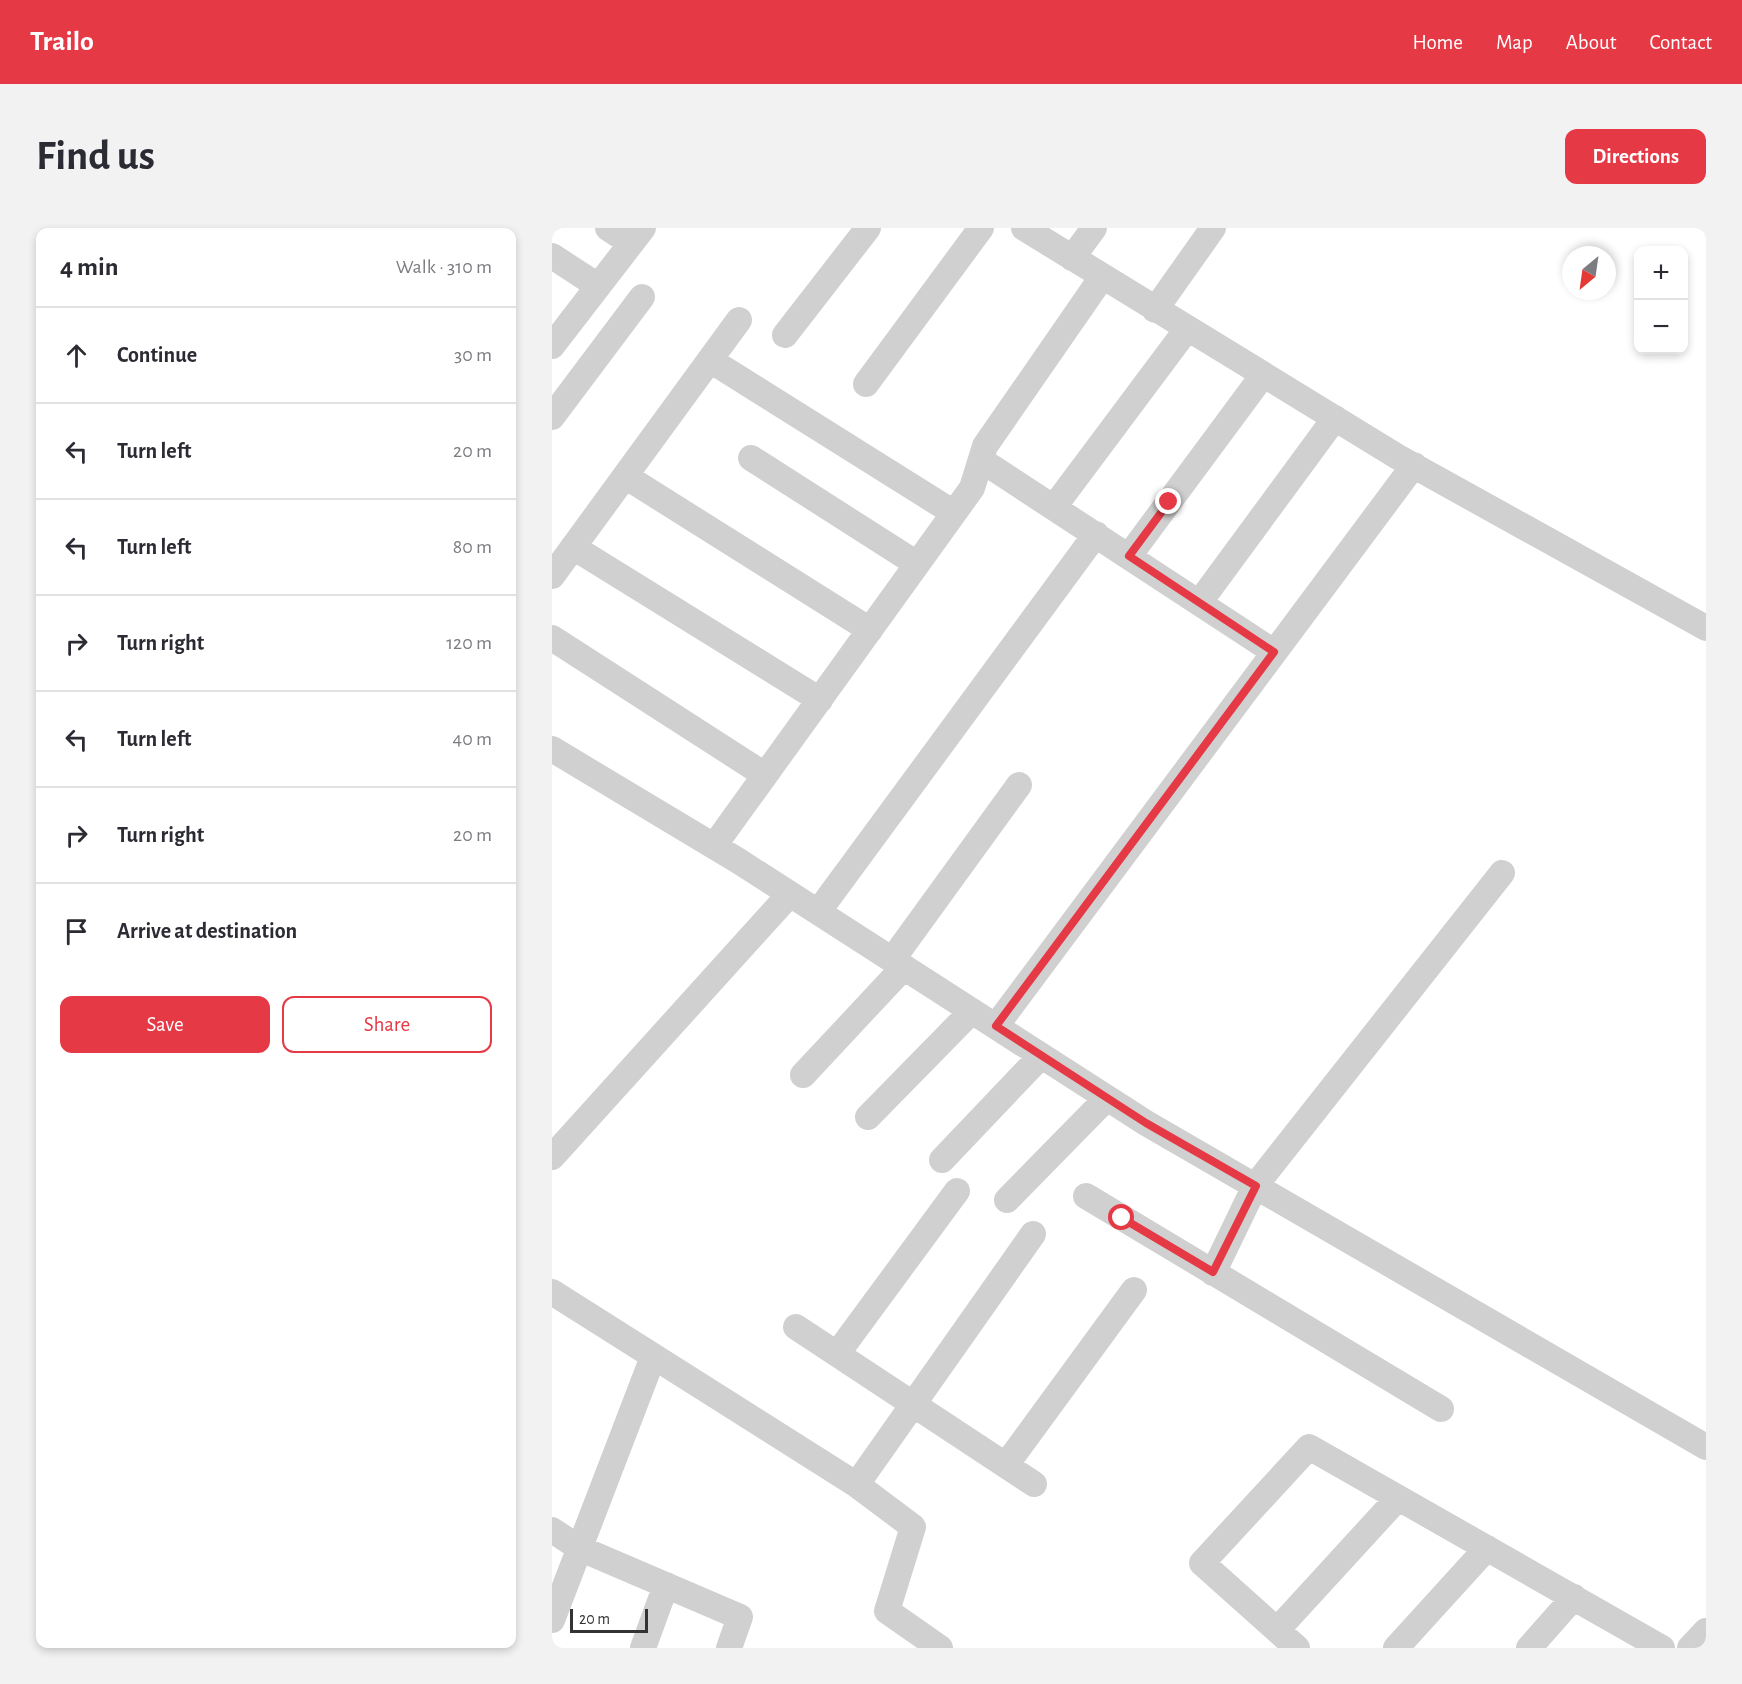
<!DOCTYPE html>
<html lang="en">
<head>
<meta charset="utf-8">
<style>
	body { margin:0; font-family:"Alegreya Sans",sans-serif; background:#f2f2f3; color:#2b2b33 }
	.controls { position:absolute; right:18px; top:18px; display:grid; overflow:hidden; border-radius:12px; box-shadow:0 3px 9px #0003 }
	.controls button { width:54px; height:54px; display:grid; place-items:center; padding:0; border:0; border-bottom:2px solid #e1e1e2; background:#fff; color:#2b2b33; font:30px sans-serif }
	.compass { position:absolute; left:1010px; top:18px; width:54px; height:54px; border-radius:50%; background:#fff; box-shadow:0 3px 9px #0003; rotate:209deg }
	.scale { position:absolute; left:18px; bottom:15px; width:78px; box-sizing:border-box; padding-left:6px; border:3px solid #333; border-top:0; font-size:16px; line-height:21px; white-space:nowrap; color:#333; -webkit-text-stroke:4px #fff; paint-order:stroke }
	.stop { position:absolute; width:18px; height:18px; margin:-14px; border:4px solid #e63946; border-radius:50%; background:#fff }
	.stop.end { background:#e63946; border-color:#fff; box-shadow:0 2px 6px #0008 }
	.list { margin:0; padding:0; list-style:none }
	h2 { display:flex; justify-content:space-between; align-items:center; height:78px; margin:0; padding:0 24px; font-size:26px }
	h2 small { font-size:20px; font-weight:400; color:#7c7c81 }
	.list li { display:grid; grid-template-columns:39px 1fr auto; gap:18px; align-items:center; box-sizing:border-box; height:96px; padding:0 24px; border-top:2px solid #e1e1e2 }
	.list b { display:block; font-size:22px; white-space:nowrap }
	.list em { font-size:20px; font-style:normal; color:#7c7c81 }
	.actions { display:flex; gap:12px; padding:18px 24px }
	.actions a { flex:1; padding:14px 0; border:2px solid #e63946; border-radius:12px; text-align:center; font-size:21px; color:#e63946 }
	.actions .main { background:#e63946; color:#fff }
	.icon { flex:none; width:33px; height:33px; fill:none; stroke:currentColor; stroke-width:2; stroke-linecap:round; stroke-linejoin:round }
	.map { position:relative; flex:none; width:1154px; height:1420px; overflow:hidden; border-radius:12px }
	header { display:flex; align-items:center; gap:36px; box-sizing:border-box; height:84px; padding:0 30px; background:#e63946; color:#fff }
	header strong { font-size:28px }
	nav { display:flex; gap:33px; margin-inline-start:auto; font-size:21px }
	.intro { display:flex; align-items:center; justify-content:space-between; box-sizing:border-box; height:144px; padding:0 36px }
	h1 { margin:0; font-size:42px }
	.button { padding:15px 27px; border-radius:12px; background:#e63946; color:#fff; font-size:21px; font-weight:700 }
	main { display:flex; gap:36px; padding:0 36px }
	aside { flex:1; background:#fff; border-radius:12px; box-shadow:0 3px 9px #0003 }
	.map>svg:first-child { display:block }
	.lines { fill:none; stroke-linecap:round; stroke-linejoin:round }
	.minor { stroke:#d0d0d0; stroke-width:26 }
	.route { stroke:#e63946; stroke-width:8 }
</style>
</head>
<body>
<header>
<strong>Trailo</strong>
<nav><a>Home</a><a>Map</a><a>About</a><a>Contact</a></nav>
</header>
<div class="intro"><h1>Find us</h1><a class="button">Directions</a></div>
<main>
<aside>
<h2>4 min<small>Walk · 310 m</small></h2>
<ul class="list">
<li><svg class="icon" aria-label="ahead" viewBox="0 0 24 24"><path d="M12 20V5M6 11l6-6 6 6"/></svg><div><b>Continue</b></div><em>30 m</em></li>
<li><svg class="icon" aria-label="left" viewBox="0 0 24 24"><path d="M17 20v-9H6M10 6l-5 5 5 5"/></svg><div><b>Turn left</b></div><em>20 m</em></li>
<li><svg class="icon" aria-label="left" viewBox="0 0 24 24"><path d="M17 20v-9H6M10 6l-5 5 5 5"/></svg><div><b>Turn left</b></div><em>80 m</em></li>
<li><svg class="icon" aria-label="right" viewBox="0 0 24 24"><path d="M7 20v-9h11M14 6l5 5-5 5"/></svg><div><b>Turn right</b></div><em>120 m</em></li>
<li><svg class="icon" aria-label="left" viewBox="0 0 24 24"><path d="M17 20v-9H6M10 6l-5 5 5 5"/></svg><div><b>Turn left</b></div><em>40 m</em></li>
<li><svg class="icon" aria-label="right" viewBox="0 0 24 24"><path d="M7 20v-9h11M14 6l5 5-5 5"/></svg><div><b>Turn right</b></div><em>20 m</em></li>
<li><svg class="icon" aria-label="arrive" viewBox="0 0 24 24"><path d="M6 21V4h12l-3 4 3 4H6"/></svg><div><b>Arrive at destination</b></div></li>
</ul>
<div class="actions"><a class="main">Save</a><a>Share</a></div>
</aside>
<div class="map">
<svg width="1154" height="1420" viewBox="0 0 1154 1420">
	<rect width="100%" height="100%" fill="#fff"/>
	<g class="lines">
		<path class="minor" d="M 56,0 L 79,15
			M 472,0 L 846,229 L 1154,400
			M 0,28 L 46,58
			M 520,30 L 542,0
			M 603,82 L 661,0
			M 233,107 L 316,0
			M 0,118 L 91,0
			M 158,132 L 402,285
			M 314,156 L 429,0
			M 0,189 L 90,69
			M 199,230 L 365,336
			M 429,232 L 722,424
			M 73,248 L 318,402
			M 502,279 L 635,101
			M 21,319 L 268,472
			M 577,328 L 711,147
			M 0,348 L 187,92
			M 647,375 L 783,190
			M 0,410 L 213,547
			M 0,521 L 185,632 L 594,895 L 1154,1219
			M 162,618 L 420,260 L 433,218 L 550,49
			M 266,684 L 544,306
			M 340,732 L 467,557
			M 444,798 L 862,237
			M 251,847 L 352,739
			M 316,889 L 420,783
			M 0,929 L 238,666
			M 390,932 L 489,828
			M 534,968 L 889,1181
			M 455,972 L 555,870
			M 661,1045 L 703,958 L 950,645
			M 0,1064 L 305,1257 L 361,1299 L 335,1383 L 388,1420
			M 244,1099 L 482,1256
			M 285,1126 L 405,963
			M 454,1237 L 582,1062
			M 305,1256 L 481,1006
			M 0,1302 L 27,1320 L 188,1389 L 177,1420
			M 0,1392 L 101,1129
			M 725,1402 L 846,1270
			M 91,1420 L 114,1357
			M 745,1420 L 650,1335 L 757,1219 L 1110,1420
			M 844,1420 L 935,1320
			M 977,1420 L 1022,1369
			M 1138,1420 L 1154,1403"/>
	</g>
	<g class="lines">
		<path class="route" d="M 570,990 L 661,1044 L 704,958 L 594,895 L 444,798 L 722,424 L 577,328 L 617,274"/>
	</g>
</svg>
<div class="controls">
<button>+</button>
<button>−</button>
</div>
<svg class="compass" viewBox="-18 -18 36 36"><path d="M0-13l5 13h-10z" fill="#e53935"/><path d="M0 13l5-13h-10z" fill="#7c7c81"/></svg>
<div class="scale">20 m</div>
<div class="stop" style="left:570px;top:990px"></div>
<div class="stop end" style="left:617px;top:274px"></div>
</div>
</main>
</body>
</html>
